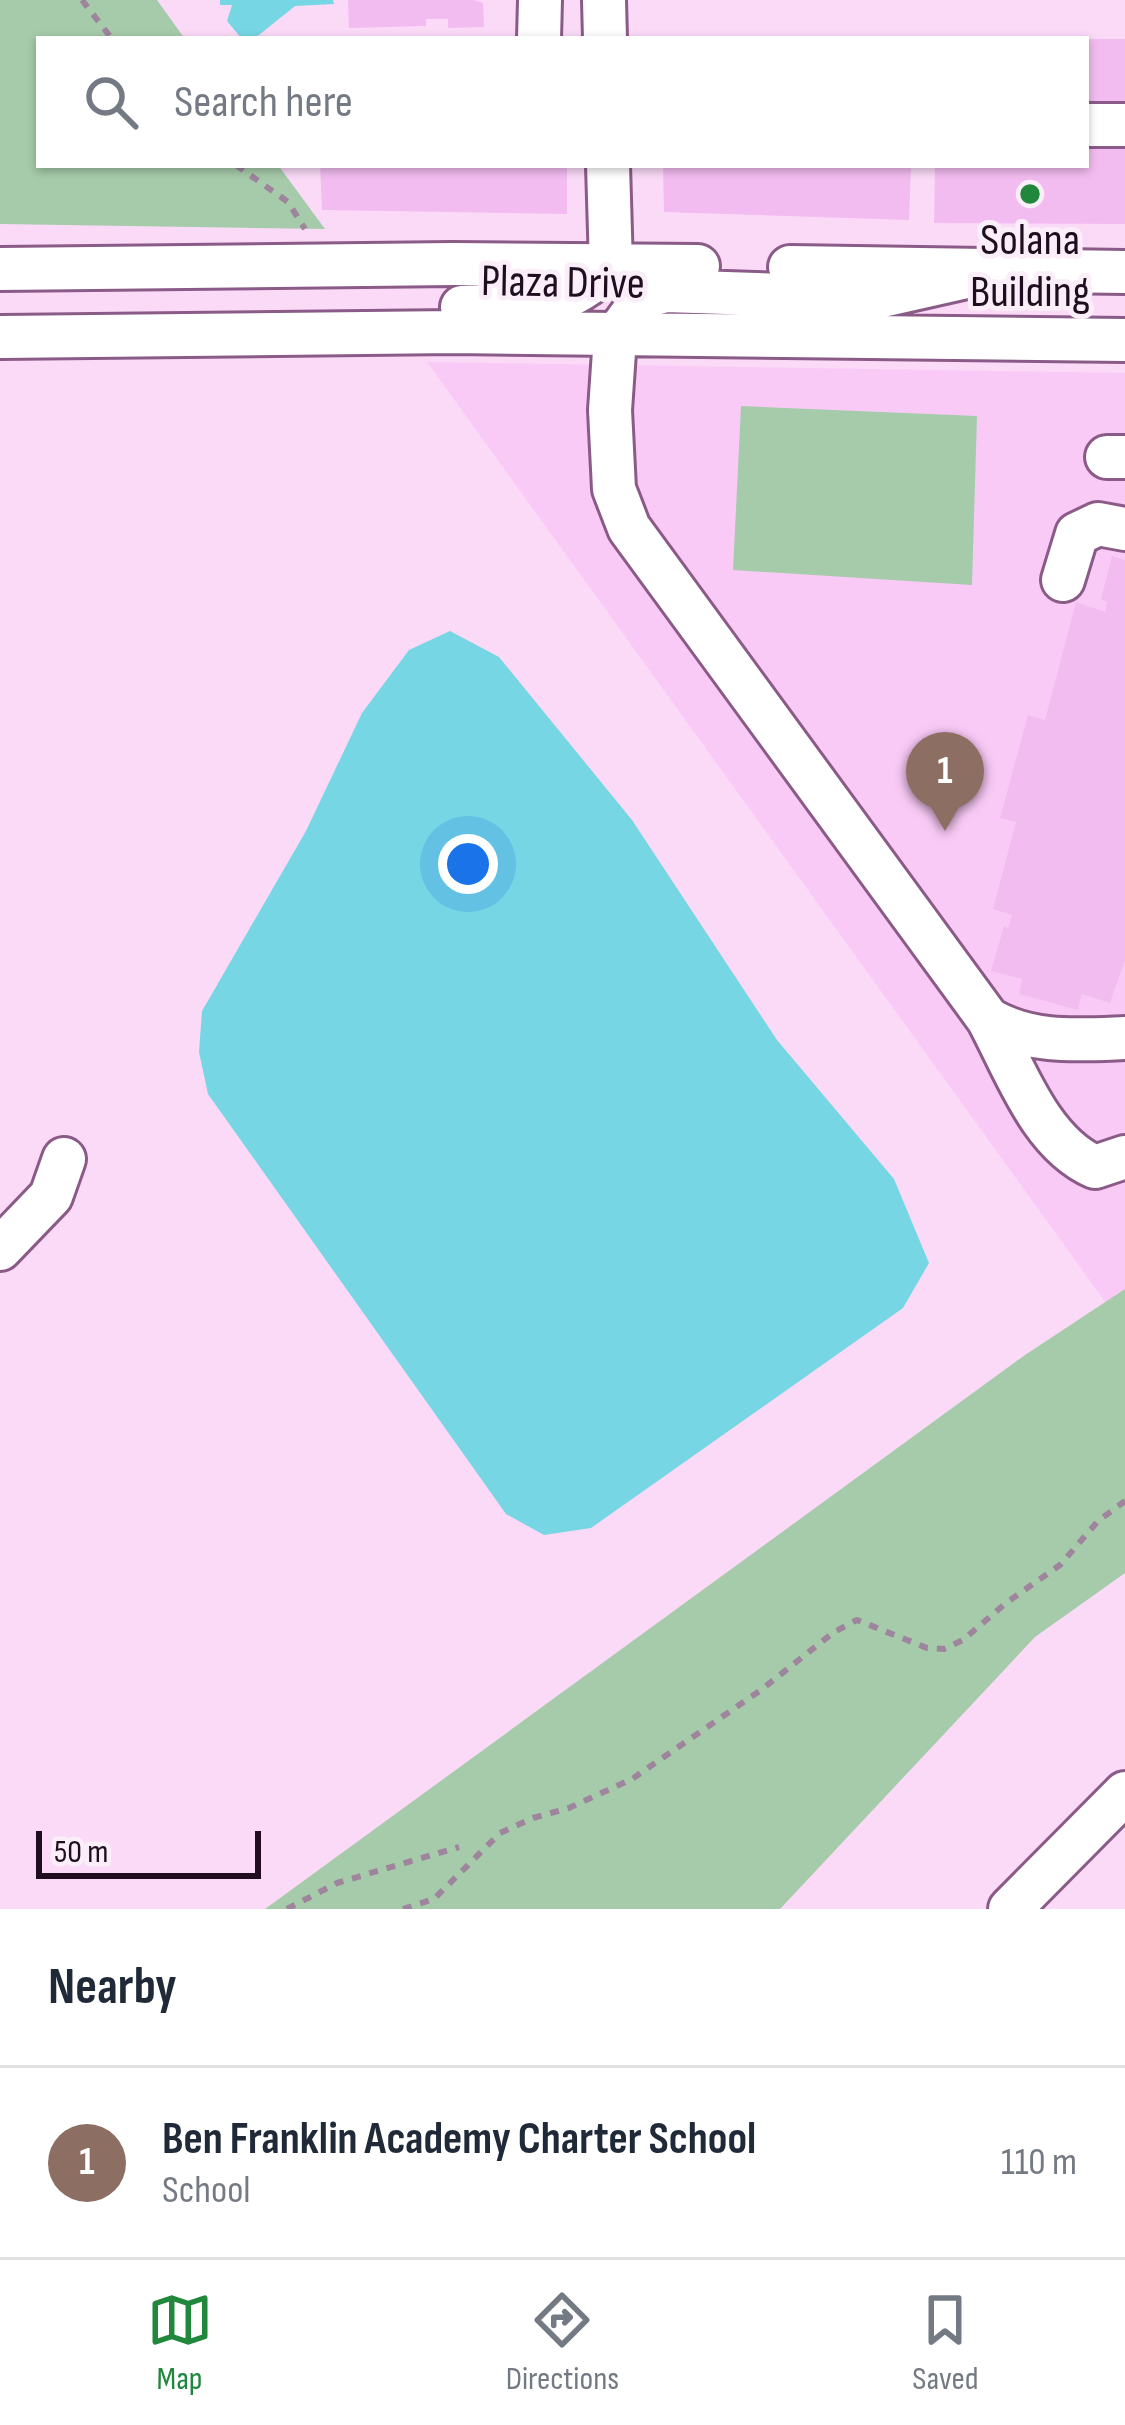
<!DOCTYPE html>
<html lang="en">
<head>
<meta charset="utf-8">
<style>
	body { margin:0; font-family:"Sofia Sans Condensed",sans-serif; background:#f2f2f3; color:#1f2937 }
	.scale { position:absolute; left:36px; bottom:30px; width:225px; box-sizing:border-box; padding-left:12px; border:6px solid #200d20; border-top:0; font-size:33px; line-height:42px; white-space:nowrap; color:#200d20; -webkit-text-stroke:9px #faeff9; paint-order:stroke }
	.you { position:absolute; left:468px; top:864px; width:42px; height:42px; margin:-30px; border:9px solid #fff; border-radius:50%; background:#1a73e8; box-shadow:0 0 0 18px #1a73e833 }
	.badge { display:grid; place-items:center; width:78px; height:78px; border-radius:50%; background:#20873d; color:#fff; font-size:39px; font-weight:700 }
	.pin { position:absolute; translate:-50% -99px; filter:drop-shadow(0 3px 6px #0008) }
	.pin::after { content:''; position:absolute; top:63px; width:42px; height:36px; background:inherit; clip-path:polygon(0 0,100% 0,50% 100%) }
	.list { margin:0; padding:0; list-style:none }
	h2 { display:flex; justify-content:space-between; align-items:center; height:156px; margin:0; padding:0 48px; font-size:51px }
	h2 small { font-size:39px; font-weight:400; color:#747a83 }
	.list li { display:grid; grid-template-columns:78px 1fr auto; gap:36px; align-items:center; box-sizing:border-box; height:192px; padding:0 48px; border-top:3px solid #e0e1e3 }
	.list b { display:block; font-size:45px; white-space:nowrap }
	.list p { margin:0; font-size:39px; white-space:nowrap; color:#747a83 }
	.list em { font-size:39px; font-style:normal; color:#747a83 }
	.icon { flex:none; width:66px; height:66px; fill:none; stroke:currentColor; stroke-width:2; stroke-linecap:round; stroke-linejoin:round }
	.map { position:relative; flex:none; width:1125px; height:1909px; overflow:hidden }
	.search { position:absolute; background:#fff; box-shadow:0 3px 9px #0004; left:36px; right:36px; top:36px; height:132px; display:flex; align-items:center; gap:30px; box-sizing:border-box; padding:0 42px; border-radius:0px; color:#747a83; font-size:45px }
	.sheet { height:348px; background:#fff }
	nav { display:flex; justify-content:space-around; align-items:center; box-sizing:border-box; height:168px; border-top:3px solid #e0e1e3; background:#fff; font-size:33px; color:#747a83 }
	nav a { display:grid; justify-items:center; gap:6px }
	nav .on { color:#20873d }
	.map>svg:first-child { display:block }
	.built { fill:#facaf7 }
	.green { fill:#a6cbaa }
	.water { fill:#76d6e4 }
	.building { fill:#f3bcf0 }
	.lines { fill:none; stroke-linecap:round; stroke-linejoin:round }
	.minor-casing { stroke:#8b5b88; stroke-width:48 }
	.path { stroke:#9f849d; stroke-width:6; stroke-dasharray:9 9; stroke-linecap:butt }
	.minor { stroke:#fff; stroke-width:42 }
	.poi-dot { fill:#20873d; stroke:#faeff9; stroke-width:4.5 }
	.labels { text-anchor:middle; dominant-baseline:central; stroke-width:10; stroke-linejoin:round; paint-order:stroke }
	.poi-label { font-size:45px; fill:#200d20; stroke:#faeff9 }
	.street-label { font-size:45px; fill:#200d20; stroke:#faeff9 }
</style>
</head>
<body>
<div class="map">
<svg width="1125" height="1909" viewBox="0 0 1125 1909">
	<rect width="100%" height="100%" fill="#fbdaf8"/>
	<path class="built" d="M 427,362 L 1125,373 L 1125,1289 L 1106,1303 Z"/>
	<path class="green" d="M 0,0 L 157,0 L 185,39 L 39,39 L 39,165 L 278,165 L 325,229 L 0,224 Z
		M 741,406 L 977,416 L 972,585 L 733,570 Z
		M 1125,1289 L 1125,1573 L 1035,1637 L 780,1909 L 265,1909 L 1025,1355 Z"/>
	<path class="water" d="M 220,0 L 333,0 L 334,4 L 295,6 L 254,39 L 242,39 L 227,21 L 232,5 L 220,5 Z
		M 450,631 L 499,657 L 632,820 L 777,1040 L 894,1179 L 929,1263 L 903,1308 L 591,1528 L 544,1535 L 506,1514 L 208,1094 L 199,1052 L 202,1011 L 306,831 L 362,713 L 409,650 Z"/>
	<path class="building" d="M 348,0 L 474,0 L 483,3 L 484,27 L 448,28 L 448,19 L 426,19 L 426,26 L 349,28 Z
		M 1086,39 L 1125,39 L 1125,109 L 1086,109 Z
		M 1086,137 L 1125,137 L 1125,224 L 934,223 L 935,165 L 1086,165 Z
		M 320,165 L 567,165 L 567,214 L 322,210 Z
		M 663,165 L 911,165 L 909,220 L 664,212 Z
		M 1112,556 L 1125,560 L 1125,960 L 1110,1003 L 1082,994 L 1078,1010 L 1019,994 L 1022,979 L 991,971 L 1004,926 L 1008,928 L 1012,915 L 993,909 L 1016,822 L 1000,818 L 1028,715 L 1045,720 L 1076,602 L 1105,612 L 1107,602 L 1101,599 Z"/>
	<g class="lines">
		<g class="minor-casing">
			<path id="minor" d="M 604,0 L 605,39
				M 539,39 L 540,0
				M 1086,125 L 1125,125
				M 790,267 L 1125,272
				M 0,269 L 453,264 L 698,266
				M 997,270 L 873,298 L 666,291 L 645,296 L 615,337 L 610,410 L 614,489 L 629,528 L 988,1019 C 1031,1044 1076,1040 1125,1038
				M 462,307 C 533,303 555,316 611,266 L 608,165
				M 0,337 L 454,332 L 1125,340
				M 1107,457 L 1125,457
				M 1063,580 L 1077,534 L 1098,524 L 1125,529
				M 988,1019 C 1015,1069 1040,1143 1095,1167 L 1125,1157
				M 0,1249 L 51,1196 L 64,1159
				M 1010,1909 L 1125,1793"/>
		</g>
		<path class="path" d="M 82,0 L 112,39
			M 236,165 L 288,202 L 305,229
			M 287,1909 L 337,1883 L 459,1847
			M 403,1909 L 434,1899 L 500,1833 L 533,1818 L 569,1808 L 632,1779 L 761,1690 L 834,1632 L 857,1620 L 927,1648 L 944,1649 L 963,1640 L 1006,1603 L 1060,1565 L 1098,1521 L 1125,1501"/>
		<use href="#minor" class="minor"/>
	</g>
	<circle class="poi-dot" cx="1030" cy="194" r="12"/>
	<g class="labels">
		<g class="poi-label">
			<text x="1030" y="240">Solana<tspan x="1030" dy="52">Building</tspan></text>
		</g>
		<g class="street-label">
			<text transform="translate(563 283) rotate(1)">Plaza Drive</text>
		</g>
	</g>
</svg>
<div class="scale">50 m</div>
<div class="you"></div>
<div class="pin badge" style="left:945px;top:831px;background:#8d6e63">1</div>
<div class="search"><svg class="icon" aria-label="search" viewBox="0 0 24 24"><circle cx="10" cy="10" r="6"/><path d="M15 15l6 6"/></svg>Search here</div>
</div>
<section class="sheet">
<h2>Nearby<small></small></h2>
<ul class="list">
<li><span class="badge" style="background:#8d6e63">1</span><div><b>Ben Franklin Academy Charter School</b><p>School</p></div><em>110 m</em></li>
</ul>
</section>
<nav>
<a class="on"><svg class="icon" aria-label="map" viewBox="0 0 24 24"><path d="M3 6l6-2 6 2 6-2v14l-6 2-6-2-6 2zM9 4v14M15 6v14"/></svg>Map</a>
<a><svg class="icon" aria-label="directions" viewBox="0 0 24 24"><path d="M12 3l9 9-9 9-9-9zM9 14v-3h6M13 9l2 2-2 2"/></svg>Directions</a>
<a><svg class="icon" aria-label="saved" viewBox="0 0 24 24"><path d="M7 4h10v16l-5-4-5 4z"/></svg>Saved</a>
</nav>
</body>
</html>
